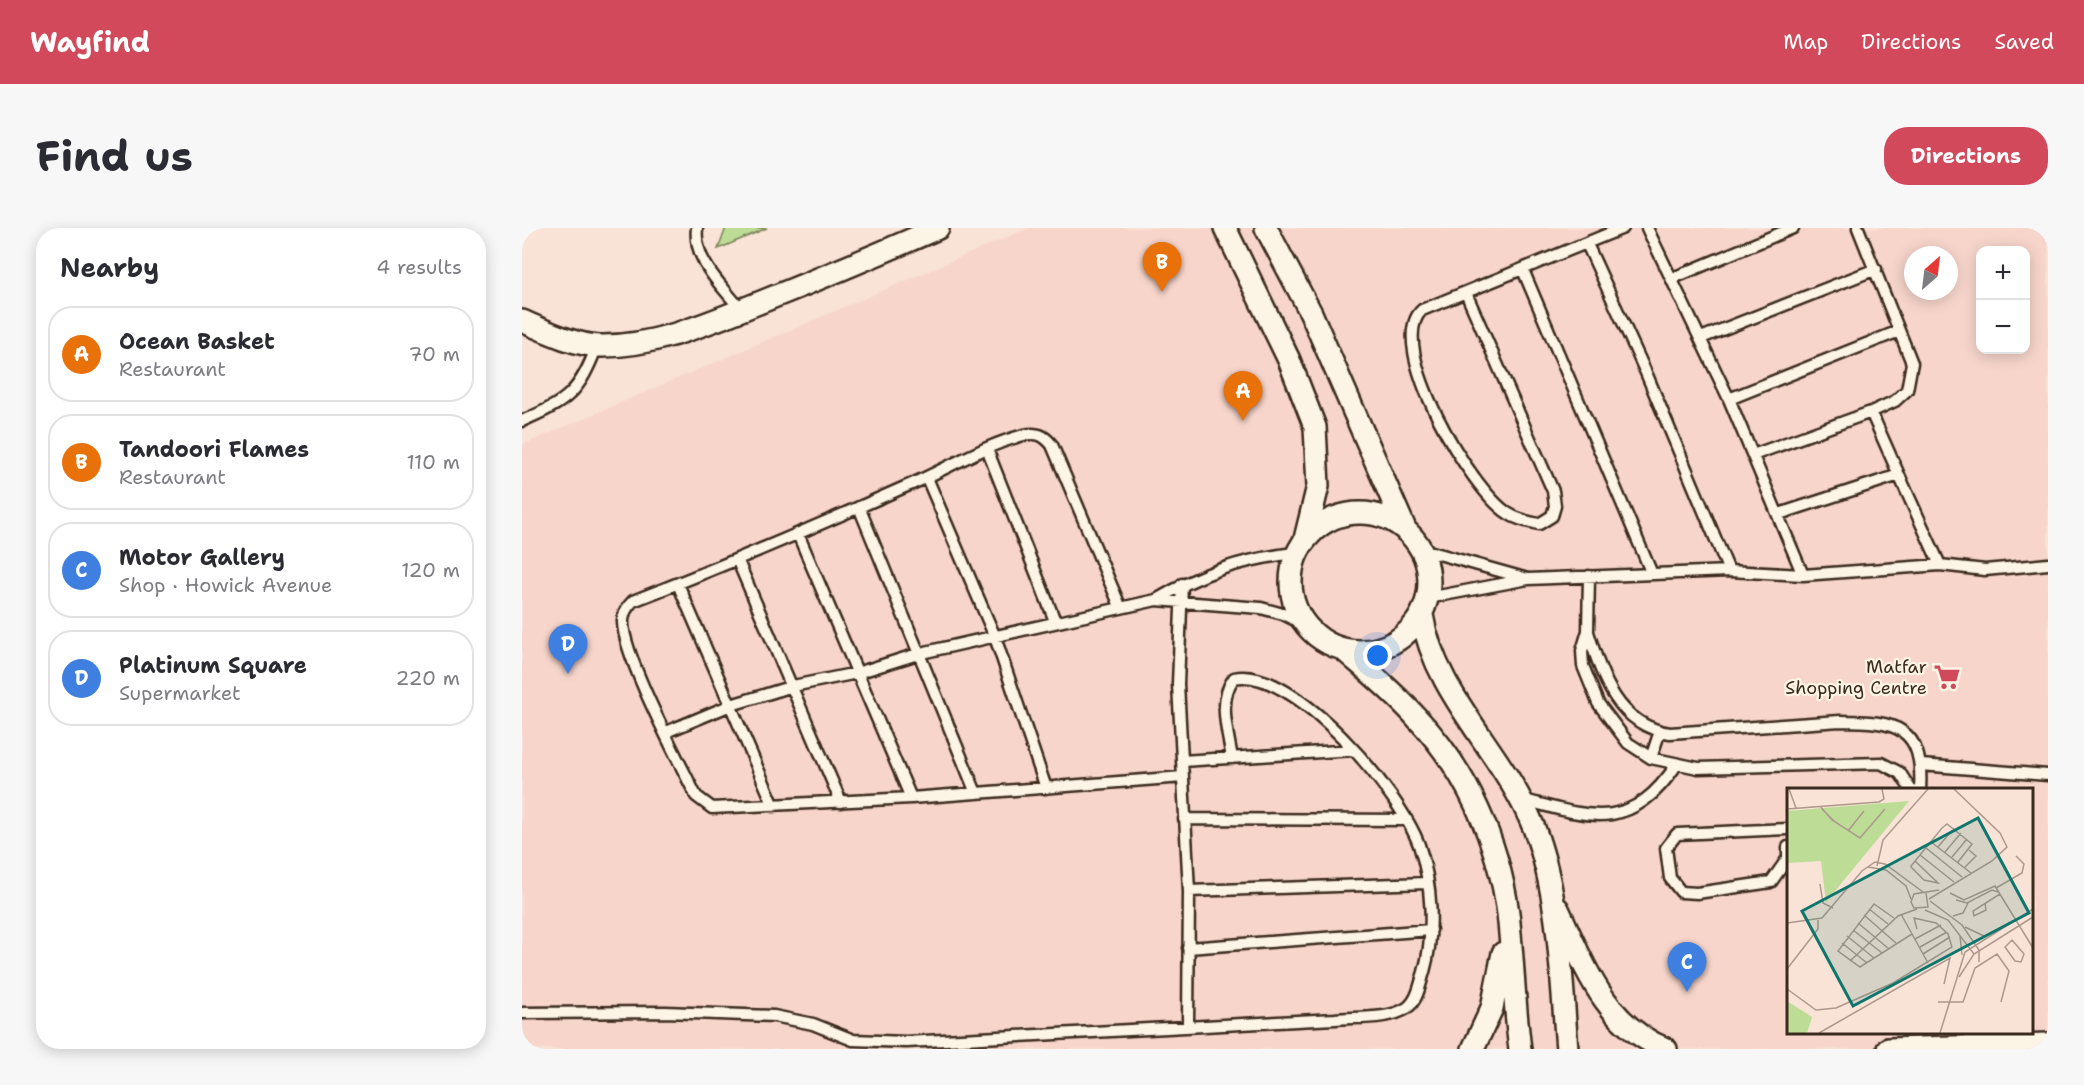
<!DOCTYPE html>
<html lang="en">
<head>
<meta charset="utf-8">
<style>
	body { margin:0; font-family:"Shantell Sans",sans-serif; background:#f7f7f7; color:#2b2b33 }
	.controls { position:absolute; right:18px; top:18px; display:grid; overflow:hidden; border-radius:12px; box-shadow:0 3px 15px #0003 }
	.controls button { width:54px; height:54px; display:grid; place-items:center; padding:0; border:0; border-bottom:2px solid #e1e1e2; background:#fff; color:#2b2b33; font:30px sans-serif }
	.compass { position:absolute; left:1382px; top:18px; width:54px; height:54px; border-radius:50%; background:#fff; box-shadow:0 3px 15px #0003; rotate:28deg }
	.you { position:absolute; left:856px; top:428px; width:21px; height:21px; margin:-15px; border:4px solid #fff; border-radius:50%; background:#1a73e8; box-shadow:0 0 0 9px #1a73e833 }
	.badge { display:grid; place-items:center; width:39px; height:39px; border-radius:50%; background:#d1495b; color:#fff; font-size:20px; font-weight:700 }
	.pin { position:absolute; translate:-50% -50px; filter:drop-shadow(0 2px 3px #0008) }
	.pin::after { content:''; position:absolute; top:32px; width:21px; height:18px; background:inherit; clip-path:polygon(0 0,100% 0,50% 100%) }
	.list { margin:0; padding:0; list-style:none }
	h2 { display:flex; justify-content:space-between; align-items:center; height:78px; margin:0; padding:0 24px; font-size:26px }
	h2 small { font-size:20px; font-weight:400; color:#7c7c81 }
	.list li { display:grid; grid-template-columns:39px 1fr auto; gap:18px; align-items:center; box-sizing:border-box; height:96px; margin:0 12px 12px; padding:0 12px; border:2px solid #e1e1e2; border-radius:24px }
	.list b { display:block; font-size:22px; white-space:nowrap }
	.list p { margin:0; font-size:20px; white-space:nowrap; color:#7c7c81 }
	.list em { font-size:20px; font-style:normal; color:#7c7c81 }
	.map { position:relative; flex:none; width:1526px; height:821px; overflow:hidden; border-radius:24px }
	header { display:flex; align-items:center; gap:36px; box-sizing:border-box; height:84px; padding:0 30px; background:#d1495b; color:#fff }
	header strong { font-size:28px }
	nav { display:flex; gap:33px; margin-inline-start:auto; font-size:21px }
	.intro { display:flex; align-items:center; justify-content:space-between; box-sizing:border-box; height:144px; padding:0 36px }
	h1 { margin:0; font-size:42px }
	.button { padding:15px 27px; border-radius:24px; background:#d1495b; color:#fff; font-size:21px; font-weight:700 }
	main { display:flex; gap:36px; padding:0 36px }
	aside { flex:1; background:#fff; border-radius:24px; box-shadow:0 3px 15px #0003 }
	.map>svg:first-child { display:block }
	.built { fill:#f7d5cb; fill-rule:evenodd }
	.green { fill:#bddd96; stroke:#7c845a; stroke-width:1.5 }
	.lines { fill:none; stroke-linecap:round; stroke-linejoin:round }
	.service-casing { stroke:#3b2a1e; stroke-width:15 }
	.minor-casing { stroke:#3b2a1e; stroke-width:26 }
	.service { stroke:#fcf5e5; stroke-width:10 }
	.minor { stroke:#fcf5e5; stroke-width:21 }
	.labels { text-anchor:middle; dominant-baseline:central; stroke-width:4.5; stroke-linejoin:round; paint-order:stroke }
	.poi-label { font-size:18px; fill:#3b2a1e; stroke:#fcf5e5; text-anchor:end }
	.inset-road { fill:none; stroke:#ad988c; stroke-width:1.5 }
	.view { fill:#0f766e; fill-opacity:0.15; stroke:#0f766e; stroke-width:3 }
	.inset-edge { fill:none; stroke:#3b2a1e; stroke-width:3 }
</style>
</head>
<body>
<header>
<strong>Wayfind</strong>
<nav><a>Map</a><a>Directions</a><a>Saved</a></nav>
</header>
<div class="intro"><h1>Find us</h1><a class="button">Directions</a></div>
<main>
<aside>
<h2>Nearby<small>4 results</small></h2>
<ul class="list">
<li><span class="badge" style="background:#e8710a">A</span><div><b>Ocean Basket</b><p>Restaurant</p></div><em>70 m</em></li>
<li><span class="badge" style="background:#e8710a">B</span><div><b>Tandoori Flames</b><p>Restaurant</p></div><em>110 m</em></li>
<li><span class="badge" style="background:#3f7fe0">C</span><div><b>Motor Gallery</b><p>Shop · Howick Avenue</p></div><em>120 m</em></li>
<li><span class="badge" style="background:#3f7fe0">D</span><div><b>Platinum Square</b><p>Supermarket</p></div><em>220 m</em></li>
</ul>
</aside>
<div class="map">
<svg width="1526" height="821" viewBox="0 0 1526 821">
	<rect width="100%" height="100%" fill="#f9e2d6"/>
	<filter id="ink" filterUnits="userSpaceOnUse"><feTurbulence type="fractalNoise" baseFrequency=".0167" numOctaves="2"/><feDisplacementMap in="SourceGraphic" scale="12" xChannelSelector="R" yChannelSelector="G"/><feConvolveMatrix kernelMatrix="1 2 1 2 8 2 1 2 1" color-interpolation-filters="sRGB"/></filter>
	<g filter="url(#ink)">
		<path class="built" d="M 507,0 L 1526,0 L 1526,821 L 0,821 L 0,217 ZM 1458,22 L 1504,22 L 1504,122 L 1458,122 ZM 1391,27 L 1427,27 L 1427,63 L 1391,63 ZM 1266,562 L 1510,562 L 1510,804 L 1266,804 Z"/>
		<path class="green" d="M 204,0 L 245,0 L 196,21 Z"/>
		<g class="lines">
			<g class="service-casing">
				<path id="service" d="M 175,0 C 171,33 200,57 219,82
					M 1125,0 L 1207,171 L 1281,347
					M 1065,16 L 1125,147 L 1207,343
					M 1001,42 L 1130,346
					M 1151,50 L 1271,0
					M 944,65 L 1031,263 L 1033,278 L 1030,288 L 1017,296 C 1007,294 996,292 987,286 C 950,264 862,117 900,82 L 1101,0
					M 1179,110 L 1354,41
					M 1207,171 L 1377,103
					M 0,193 C 46,173 57,165 75,118
					M 465,221 L 533,393
					M 1231,227 L 1349,184 L 1373,173 L 1385,162 L 1390,135 L 1336,0
					M 1377,247 L 1418,337
					M 405,250 L 473,409 L 524,560
					M 337,279 L 454,565
					M 1257,286 L 1377,247 L 1349,184
					M 276,306 L 389,570
					M 899,321 L 1006,351
					M 215,331 L 319,574
					M 1067,348 L 1066,403 L 1060,423 L 1061,438 L 1076,475 L 1106,515 L 1129,530 L 1176,540 L 1359,535 L 1378,545 L 1389,562
					M 156,356 L 252,578
					M 660,356 L 656,456 L 667,663 L 666,799
					M 906,370 L 1006,351 L 1207,343 L 1281,347 L 1418,337 L 1463,342 L 1526,336
					M 634,372 C 681,344 718,332 772,325
					M 598,378 L 530,217 C 522,207 515,204 502,207 C 462,217 423,242 385,258 C 295,298 204,337 111,373 C 106,378 101,384 101,393 C 100,426 157,533 174,568 L 190,580 L 389,570 L 661,549
					M 1066,404 C 1080,448 1095,497 1148,505 L 1318,493 C 1374,493 1402,498 1398,562
					M 144,504 L 209,477 L 271,458 L 335,445 L 399,425 L 634,372 L 739,380 L 761,386 L 783,397
					M 1129,530 L 1138,503
					M 660,533 L 832,522
					M 1399,537 L 1526,547
					M 999,571 C 1069,590 1109,605 1155,536
					M 662,591 L 885,592
					M 1266,601 L 1155,606 L 1144,620 L 1148,650 L 1159,664 L 1175,665 L 1249,654 L 1266,630 L 1266,619
					M 667,663 L 905,655
					M 666,720 L 909,702
					M 0,785 L 143,784 L 252,788 L 291,796 L 331,812 L 384,814 L 813,791 C 834,789 867,792 885,780 C 896,772 898,756 902,744 C 913,705 910,655 897,617 C 879,566 772,437 712,450 C 695,472 706,505 710,530"/>
			</g>
			<g class="minor-casing">
				<path id="minor" d="M 703,0 L 767,132 L 793,199 L 796,258 L 783,311
					M 744,0 L 789,85 L 884,303
					M 0,93 C 23,103 52,117 78,118 C 135,119 191,93 244,72 C 302,49 359,25 416,0
					M769 354a69 69 0 1 1 138 0a69 69 0 1 1-138 0Z
					M 900,387 C 913,468 982,524 1012,600 C 1038,668 1039,749 1045,821
					M 822,422 C 847,444 873,465 895,490 C 945,543 976,613 986,685 C 991,730 992,776 998,821
					M 1036,681 C 1062,736 1082,797 1144,821
					M 951,821 L 970,780 L 981,725
					M 1366,821 L 1526,816"/>
			</g>
			<use href="#service" class="service"/>
			<use href="#minor" class="minor"/>
		</g>
	</g>
	<defs>
		<g id="supermarket-bare" transform="scale(2.07)"><path d="M-6-5.5h2.5l.6 2H6L4.5 2H-2.5L-4.4-4H-6ZM-1.5 3.2a1.3 1.3 0 1 0 .1 0ZM3 3.2a1.3 1.3 0 1 0 .1 0Z" fill="#d1495b" stroke="#fcf5e5" stroke-width="2.5" paint-order="stroke"/></g>
	</defs>
	<g fill-rule="evenodd">
		<use href="#supermarket-bare" x="1425" y="449"/>
	</g>
	<g class="labels">
		<g class="poi-label">
			<text x="1405" y="439">Matfar<tspan x="1405" dy="21">Shopping Centre</tspan></text>
		</g>
	</g>
	<g transform="translate(1265 560)">
		<rect width="246" height="246" fill="#f9e2d6"/>
		<path d="M 122,13 L 39,114 L 34,73 L 0,75 L 0,23 ZM 0,213 L 25,229 L 20,245 L 0,245 Z" fill="#bddd96"/>
		<path class="inset-road" d="M 2,1 L 9,20M 33,18 L 45,32 L 73,50 L 98,21M 0,21 L 92,14 L 97,11 L 95,1M 35,21 L 48,34M 61,43 L 77,23M 144,54 L 184,85M 151,59 L 167,40M 139,60 L 175,89M 158,64 L 174,45M 133,67 L 167,94M 165,69 L 180,51M 128,73 L 151,95 L 137,92 L 124,79 L 124,78 L 155,40 L 160,36 L 185,56 L 171,74M 90,78 L 96,52 L 141,1M 81,79 L 99,82 L 119,98 L 124,111M 178,79 L 189,68 L 182,62M 33,96 L 36,115 L 46,120M 209,100 L 235,85 L 237,76 L 229,68M 139,105 L 141,119 L 127,120 L 124,114 L 127,106 L 152,102M 163,105 L 177,112 L 208,98 L 246,160M 142,111 L 205,73 L 220,59 L 213,45 L 167,1M 169,112 L 180,115 L 205,102 L 211,104M 143,113 L 175,137 L 192,162 L 192,174M 198,115 L 199,122 L 187,128 L 186,123 L 213,106M 82,121 L 101,136M 138,122 L 161,132 L 187,166M 114,126 L 141,175M 77,127 L 110,156M 166,128 L 176,125 L 181,115M 107,130 L 87,116 L 51,163 L 73,179 L 125,146M 0,135 L 35,130 L 75,83 L 88,74 L 98,76 L 136,104M 71,135 L 102,161M 178,139 L 197,148M 66,142 L 95,165M 60,148 L 87,170M 173,148 L 175,167M 128,151 L 154,137M 225,152 L 237,166 L 234,174 L 228,173 L 218,159 ZM 55,155 L 80,175M 133,159 L 160,144M 136,166 L 163,149M 63,173 L 111,128 L 130,121M 0,181 L 31,141 L 31,132M 172,189 L 187,166 L 246,129M 0,201 L 29,222 L 49,220 L 106,195 L 165,159 L 161,146 L 149,135 L 127,130 L 130,141M 151,214 L 176,214 L 188,180 L 210,166 L 222,183 L 214,214M 32,245 L 163,170 L 157,196M 153,245 L 178,164 L 246,121"/>
		<path class="view" d="M 191,30 L 242,125 L 66,218 L 15,123 Z"/>
		<rect width="246" height="246" class="inset-edge"/>
	</g>
</svg>
<div class="controls">
<button>+</button>
<button>−</button>
</div>
<svg class="compass" viewBox="-18 -18 36 36"><path d="M0-13l5 13h-10z" fill="#e53935"/><path d="M0 13l5-13h-10z" fill="#7c7c81"/></svg>
<div class="you"></div>
<div class="pin badge" style="left:721px;top:193px;background:#e8710a">A</div>
<div class="pin badge" style="left:640px;top:64px;background:#e8710a">B</div>
<div class="pin badge" style="left:1165px;top:764px;background:#3f7fe0">C</div>
<div class="pin badge" style="left:46px;top:446px;background:#3f7fe0">D</div>
</div>
</main>
</body>
</html>
